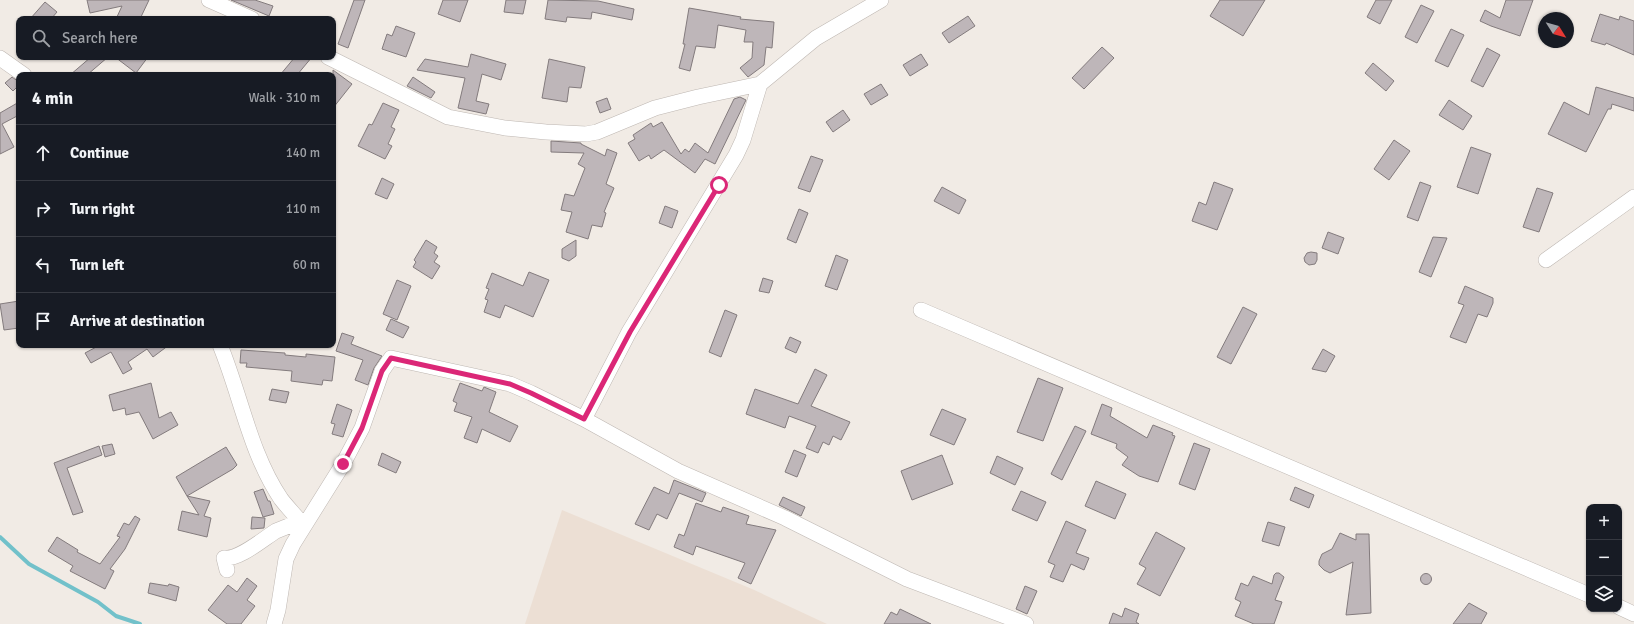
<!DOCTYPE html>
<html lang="en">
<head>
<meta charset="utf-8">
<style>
	body { margin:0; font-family:Signika,sans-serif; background:#20242c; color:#f1f3f6 }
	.controls { position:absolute; right:12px; bottom:12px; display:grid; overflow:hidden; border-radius:8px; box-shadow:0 1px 3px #0004 }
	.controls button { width:36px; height:36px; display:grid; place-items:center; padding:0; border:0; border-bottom:1px solid #363941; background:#171b24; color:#f1f3f6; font:20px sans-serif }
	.compass { position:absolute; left:1538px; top:12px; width:36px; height:36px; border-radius:50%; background:#171b24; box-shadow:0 1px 3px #0004; rotate:127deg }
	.stop { position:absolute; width:12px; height:12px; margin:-9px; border:3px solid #db2777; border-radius:50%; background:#fff }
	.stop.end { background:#db2777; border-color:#fff; box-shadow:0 1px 4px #0008 }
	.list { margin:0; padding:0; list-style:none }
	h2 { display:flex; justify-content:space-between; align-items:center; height:52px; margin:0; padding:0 16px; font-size:17px }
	h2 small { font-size:13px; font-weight:400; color:#9ea1a6 }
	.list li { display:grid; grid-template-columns:26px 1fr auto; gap:12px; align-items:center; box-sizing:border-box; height:56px; padding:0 16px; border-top:1px solid #363941 }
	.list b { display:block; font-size:15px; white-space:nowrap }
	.list em { font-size:13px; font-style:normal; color:#9ea1a6 }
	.icon { flex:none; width:22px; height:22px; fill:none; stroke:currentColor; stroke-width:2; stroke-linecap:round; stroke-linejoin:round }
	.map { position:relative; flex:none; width:1634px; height:624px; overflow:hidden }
	.search { position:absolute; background:#171b24; box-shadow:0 1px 3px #0004; left:16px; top:16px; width:320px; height:44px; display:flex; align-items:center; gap:10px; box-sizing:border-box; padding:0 14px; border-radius:8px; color:#9ea1a6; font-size:15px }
	.panel { position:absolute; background:#171b24; box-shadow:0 1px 3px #0004; left:16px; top:72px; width:320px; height:276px; border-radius:8px }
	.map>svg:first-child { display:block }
	.built { fill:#ecdfd4 }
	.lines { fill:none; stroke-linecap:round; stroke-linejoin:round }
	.stream { stroke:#72c1ca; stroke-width:4 }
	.building { fill:#beb6b9; stroke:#837b7d }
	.street-casing { stroke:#beb7b2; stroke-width:16 }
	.street { stroke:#fff; stroke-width:15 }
	.route { stroke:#db2777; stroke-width:5 }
</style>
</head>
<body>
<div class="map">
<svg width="1634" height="624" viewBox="0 0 1634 624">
	<rect width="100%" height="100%" fill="#f1ebe5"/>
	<path class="built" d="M 562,510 L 752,589 L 827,624 L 525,624 Z"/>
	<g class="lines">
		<path class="stream" d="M 0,537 L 29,564 L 98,602 L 116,616 L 140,624"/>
	</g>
	<path class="building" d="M 87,0 L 149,0 L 140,19 L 116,19 L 122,6 L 90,13 Z
		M 231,0 L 255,0 L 273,6 L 269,16 Z
		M 354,0 L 365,0 L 348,48 L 338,44 Z
		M 443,0 L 468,0 L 460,22 L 438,14 Z
		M 506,0 L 526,0 L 523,14 L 504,12 Z
		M 548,0 L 598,1 L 634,9 L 632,20 L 592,12 L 591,19 L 567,17 L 566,22 L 545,19 Z
		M 1220,0 L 1265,0 L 1243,36 L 1210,16 Z
		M 1376,0 L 1392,0 L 1380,24 L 1367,17 Z
		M 1506,0 L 1533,0 L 1520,36 L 1491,26 L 1480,21 L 1485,10 L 1500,18 Z
		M 45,2 L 57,12 L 51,19 L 30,19 Z
		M 1421,5 L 1434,11 L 1417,43 L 1405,37 Z
		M 689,8 L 741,17 L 740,19 L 774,22 L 772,48 L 766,47 L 764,65 L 748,77 L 740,68 L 752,58 L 753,42 L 744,42 L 746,30 L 718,25 L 715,48 L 696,46 L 690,71 L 679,68 L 685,44 L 683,44 Z
		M 1600,14 L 1619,20 L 1620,16 L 1634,21 L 1634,55 L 1606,43 L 1605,45 L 1591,41 Z
		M 968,16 L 975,26 L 949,43 L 942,33 Z
		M 396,26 L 415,33 L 406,57 L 382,49 L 387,34 L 392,36 Z
		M 1451,29 L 1464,35 L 1448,67 L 1435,61 Z
		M 1102,47 L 1114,58 L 1084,89 L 1072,78 Z
		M 1487,48 L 1500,55 L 1483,87 L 1471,81 Z
		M 471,54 L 506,64 L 501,80 L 482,74 L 476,101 L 489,104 L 486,114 L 458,108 L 465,78 L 417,70 L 425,59 L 468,67 Z
		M 921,54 L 928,65 L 910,76 L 903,65 Z
		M 91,57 L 108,57 L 87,75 L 70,75 Z
		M 115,57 L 148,57 L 136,73 Z
		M 295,57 L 312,57 L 297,75 L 280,75 Z
		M 549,59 L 585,67 L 581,88 L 569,87 L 567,102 L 542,98 Z
		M 1373,63 L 1394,81 L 1386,91 L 1365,73 Z
		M 333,70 L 352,84 L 333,108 Z
		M 12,77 L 19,82 L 19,85 L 13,91 L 5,83 Z
		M 413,77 L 435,92 L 431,98 L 407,86 Z
		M 881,84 L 888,95 L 871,105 L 864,94 Z
		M 1596,87 L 1634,98 L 1634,111 L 1612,104 L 1611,109 L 1608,109 L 1586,152 L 1548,134 L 1564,102 L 1589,115 Z
		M 740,97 L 746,100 L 715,164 L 705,159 L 695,173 L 664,150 L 651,159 L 649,155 L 639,161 L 628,143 L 635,139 L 633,135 L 651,123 L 653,127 L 662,122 L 681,154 L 685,149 L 689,152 L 695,143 L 708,153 L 734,99 Z
		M 607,98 L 611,109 L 600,113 L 596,102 Z
		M 1449,100 L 1472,116 L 1463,130 L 1439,115 Z
		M 19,102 L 19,115 L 2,124 L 14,147 L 0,154 L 0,113 Z
		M 383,103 L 399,110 L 391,127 L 395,129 L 388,144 L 392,146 L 385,159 L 358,146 L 369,124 L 372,125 Z
		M 843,110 L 850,120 L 833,132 L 826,122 Z
		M 1394,140 L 1410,151 L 1389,180 L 1374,169 Z
		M 551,141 L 581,143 L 581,144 L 605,156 L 607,149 L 617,153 L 606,184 L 614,188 L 604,212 L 606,213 L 602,227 L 592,225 L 588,239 L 566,232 L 572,212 L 561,210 L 565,194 L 574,196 L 585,168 L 578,164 L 584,153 L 551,152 Z
		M 1471,147 L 1491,154 L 1478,194 L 1457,187 Z
		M 811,156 L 823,160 L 810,192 L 798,188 Z
		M 382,178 L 394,184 L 387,199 L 375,194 Z
		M 1214,182 L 1233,189 L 1217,230 L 1192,221 L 1199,202 L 1206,205 Z
		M 1420,182 L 1431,186 L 1418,221 L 1407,217 Z
		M 942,187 L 966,200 L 959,214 L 934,201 Z
		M 1537,188 L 1553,193 L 1539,232 L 1523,227 Z
		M 665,206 L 678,211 L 672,228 L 659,223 Z
		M 799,209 L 808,213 L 796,243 L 787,239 Z
		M 1328,232 L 1344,238 L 1338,254 L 1322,248 Z
		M 1433,237 L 1447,238 L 1431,277 L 1419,272 Z
		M 426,240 L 437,247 L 434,253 L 438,256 L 434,262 L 440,266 L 432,279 L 413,267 L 416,262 L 414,260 Z
		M 576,240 L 576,256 L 569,261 L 562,258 L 562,249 Z
		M 1311,252 L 1317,253 L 1317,260 L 1315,264 L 1309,265 L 1305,262 L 1304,258 L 1307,253 Z
		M 836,255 L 848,260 L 837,290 L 825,286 Z
		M 529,272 L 549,280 L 533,317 L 505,305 L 500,318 L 484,312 L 488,300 L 485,299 L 489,289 L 486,288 L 492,273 L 523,286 Z
		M 763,278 L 773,281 L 769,293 L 759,291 Z
		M 397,280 L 411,286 L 397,320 L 383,314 Z
		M 1465,286 L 1493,298 L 1493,303 L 1487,317 L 1478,314 L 1466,343 L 1450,337 L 1464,305 L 1458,303 Z
		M 19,301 L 19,328 L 4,330 L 0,304 Z
		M 1243,307 L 1257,314 L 1231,364 L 1217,357 Z
		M 725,310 L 737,315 L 721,357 L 709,352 Z
		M 391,319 L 409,327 L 403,338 L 386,330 Z
		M 342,333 L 354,337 L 351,344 L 382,356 L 374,368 L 368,385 L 355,380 L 363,360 L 336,351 Z
		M 790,337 L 801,342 L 796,353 L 785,348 Z
		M 100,345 L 169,345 L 153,357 L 147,349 L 128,362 L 132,369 L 123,374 L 111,352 L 91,363 L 85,353 Z
		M 1323,349 L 1335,356 L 1326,372 L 1312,369 Z
		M 241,350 L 285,353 L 285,355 L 306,357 L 306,354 L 335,357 L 332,381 L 323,380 L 322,385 L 291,381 L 292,371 L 246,367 L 247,363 L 240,363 Z
		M 815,369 L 827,375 L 811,406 L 850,422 L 841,440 L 833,436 L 829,445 L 823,442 L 818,453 L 806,448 L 816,426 L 789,416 L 785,428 L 746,414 L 755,389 L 798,404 Z
		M 1038,378 L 1063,388 L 1043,441 L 1017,432 Z
		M 151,383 L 159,418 L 171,412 L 178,425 L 153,439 L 139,412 L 126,415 L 125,408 L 113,411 L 109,395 Z
		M 460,383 L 482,391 L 484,387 L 496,392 L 489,412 L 518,426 L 510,442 L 482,429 L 477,443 L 464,438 L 472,417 L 454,411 L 457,403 L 453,401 Z
		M 272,389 L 289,392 L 286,403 L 269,400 Z
		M 337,404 L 352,410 L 343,437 L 332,434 L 335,424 L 331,423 Z
		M 1102,404 L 1112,408 L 1110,416 L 1147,438 L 1153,425 L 1173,433 L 1172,435 L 1175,436 L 1158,482 L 1139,476 L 1122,465 L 1128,457 L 1116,448 L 1117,444 L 1091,434 Z
		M 942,409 L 966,419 L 954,445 L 930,435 Z
		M 1075,426 L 1086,431 L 1062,480 L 1051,474 Z
		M 1194,443 L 1210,449 L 1195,490 L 1179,484 Z
		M 112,444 L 115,454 L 105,457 L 102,446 Z
		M 99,446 L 102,455 L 67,468 L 83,512 L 73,515 L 54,463 Z
		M 226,447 L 237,465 L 233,469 L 187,496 L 176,477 Z
		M 794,450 L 806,455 L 797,477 L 785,472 Z
		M 382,453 L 401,462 L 396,473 L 378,465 Z
		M 942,455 L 953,484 L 912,500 L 901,471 Z
		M 997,456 L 1023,468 L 1015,485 L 990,473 Z
		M 674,480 L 706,493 L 702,502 L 679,493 L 667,519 L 657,514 L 649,530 L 635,524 L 654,487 L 669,494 Z
		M 1096,481 L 1126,494 L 1115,519 L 1085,506 Z
		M 1295,487 L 1314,495 L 1309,508 L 1290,500 Z
		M 263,489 L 268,501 L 270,501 L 274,514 L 263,517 L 254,492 Z
		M 1021,491 L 1046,502 L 1037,521 L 1012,510 Z
		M 187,496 L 210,501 L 204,516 L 211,518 L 207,537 L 178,530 L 182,511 L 199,515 Z
		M 783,497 L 805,507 L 801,516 L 779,505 Z
		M 696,503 L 721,512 L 723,507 L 749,516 L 746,524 L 776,530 L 751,584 L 738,578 L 745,563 L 696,546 L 693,555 L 674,547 L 679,534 L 684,536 Z
		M 135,516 L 140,519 L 125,549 L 110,569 L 114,571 L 105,589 L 70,571 L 73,566 L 48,551 L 57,537 L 78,550 L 77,552 L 100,564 L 120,537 L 117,536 L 124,523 L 129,525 Z
		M 252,517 L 265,518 L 264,528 L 251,529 Z
		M 1066,521 L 1086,530 L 1076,553 L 1089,558 L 1084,570 L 1071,564 L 1063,582 L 1050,577 L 1055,565 L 1048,562 Z
		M 1268,522 L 1285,527 L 1279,546 L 1262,541 Z
		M 1156,532 L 1185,548 L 1160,596 L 1137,584 L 1146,568 L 1139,564 Z
		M 1340,533 L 1356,540 L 1356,534 L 1369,534 L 1371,613 L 1346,615 L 1353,562 L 1330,573 L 1324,570 L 1319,565 L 1319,561 L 1322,554 L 1332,549 Z
		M 1276,573 L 1279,573 L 1284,577 L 1275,600 L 1282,602 L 1274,624 L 1254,624 L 1235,616 L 1241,602 L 1235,599 L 1241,583 L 1248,586 L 1253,576 L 1272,584 L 1274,575 Z
		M1420.5 579a5.5 5.5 0 1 1 11 0a5.5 5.5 0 1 1-11 0Z
		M 247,578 L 257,586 L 247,600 L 255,606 L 241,624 L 227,624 L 208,610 L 228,585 L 237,592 Z
		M 150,583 L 168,586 L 169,584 L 179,587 L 176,601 L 148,593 Z
		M 1025,586 L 1037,591 L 1027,614 L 1016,609 Z
		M 1469,603 L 1487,613 L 1481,624 L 1453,624 Z
		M 1125,608 L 1139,614 L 1136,622 L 1139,624 L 1109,624 L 1113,613 L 1122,617 Z
		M 900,609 L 931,624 L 884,624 L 891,612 L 897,615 Z"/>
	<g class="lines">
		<g class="street-casing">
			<path id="street" d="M 209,0 L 252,19
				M 881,0 L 816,38 L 760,84 L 743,140 L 736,155 L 629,332 L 584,419 L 678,471 L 785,518 L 907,579 L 1026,624
				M 328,57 L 448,117 L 505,128 L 546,132 L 586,134 L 597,132 L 655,108 L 698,97 L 760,84
				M 0,58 L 24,75
				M 1546,260 L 1634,197
				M 921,310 L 1589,595
				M 220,345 C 241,396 250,453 281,499 C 288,508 296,516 303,525
				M 227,570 L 224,558 C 239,560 263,539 276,531 C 281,529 286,527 291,525 L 301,529
				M 1619,607 L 1634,614
				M 274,624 L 278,610 L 286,559 L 293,544 L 343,464 L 362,428 L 382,371 L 391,358 L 510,384 L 531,393 L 584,419"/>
		</g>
		<use href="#street" class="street"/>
	</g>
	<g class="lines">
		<path class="route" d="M 343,464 L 362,428 L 382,371 L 391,358 L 510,384 L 531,393 L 584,419 L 630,332 L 719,185"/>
	</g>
</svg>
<div class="controls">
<button>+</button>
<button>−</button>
<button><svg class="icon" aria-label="layers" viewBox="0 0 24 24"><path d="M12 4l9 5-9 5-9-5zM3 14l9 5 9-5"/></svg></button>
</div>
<svg class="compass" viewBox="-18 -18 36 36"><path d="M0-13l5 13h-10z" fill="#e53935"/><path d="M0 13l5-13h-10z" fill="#9ea1a6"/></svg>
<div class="stop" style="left:719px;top:185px"></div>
<div class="stop end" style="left:343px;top:464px"></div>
<div class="search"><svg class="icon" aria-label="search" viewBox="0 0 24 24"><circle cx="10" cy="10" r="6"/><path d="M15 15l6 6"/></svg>Search here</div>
<section class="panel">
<h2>4 min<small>Walk · 310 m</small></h2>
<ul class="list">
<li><svg class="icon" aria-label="ahead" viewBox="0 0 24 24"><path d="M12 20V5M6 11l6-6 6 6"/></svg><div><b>Continue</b></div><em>140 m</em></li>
<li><svg class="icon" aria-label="right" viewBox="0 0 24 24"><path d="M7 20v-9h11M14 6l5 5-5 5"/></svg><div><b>Turn right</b></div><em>110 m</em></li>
<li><svg class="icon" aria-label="left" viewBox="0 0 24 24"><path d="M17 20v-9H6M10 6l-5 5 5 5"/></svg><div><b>Turn left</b></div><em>60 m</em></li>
<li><svg class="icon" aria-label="arrive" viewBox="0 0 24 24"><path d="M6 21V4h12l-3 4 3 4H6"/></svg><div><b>Arrive at destination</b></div></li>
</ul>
</section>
</div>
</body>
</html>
